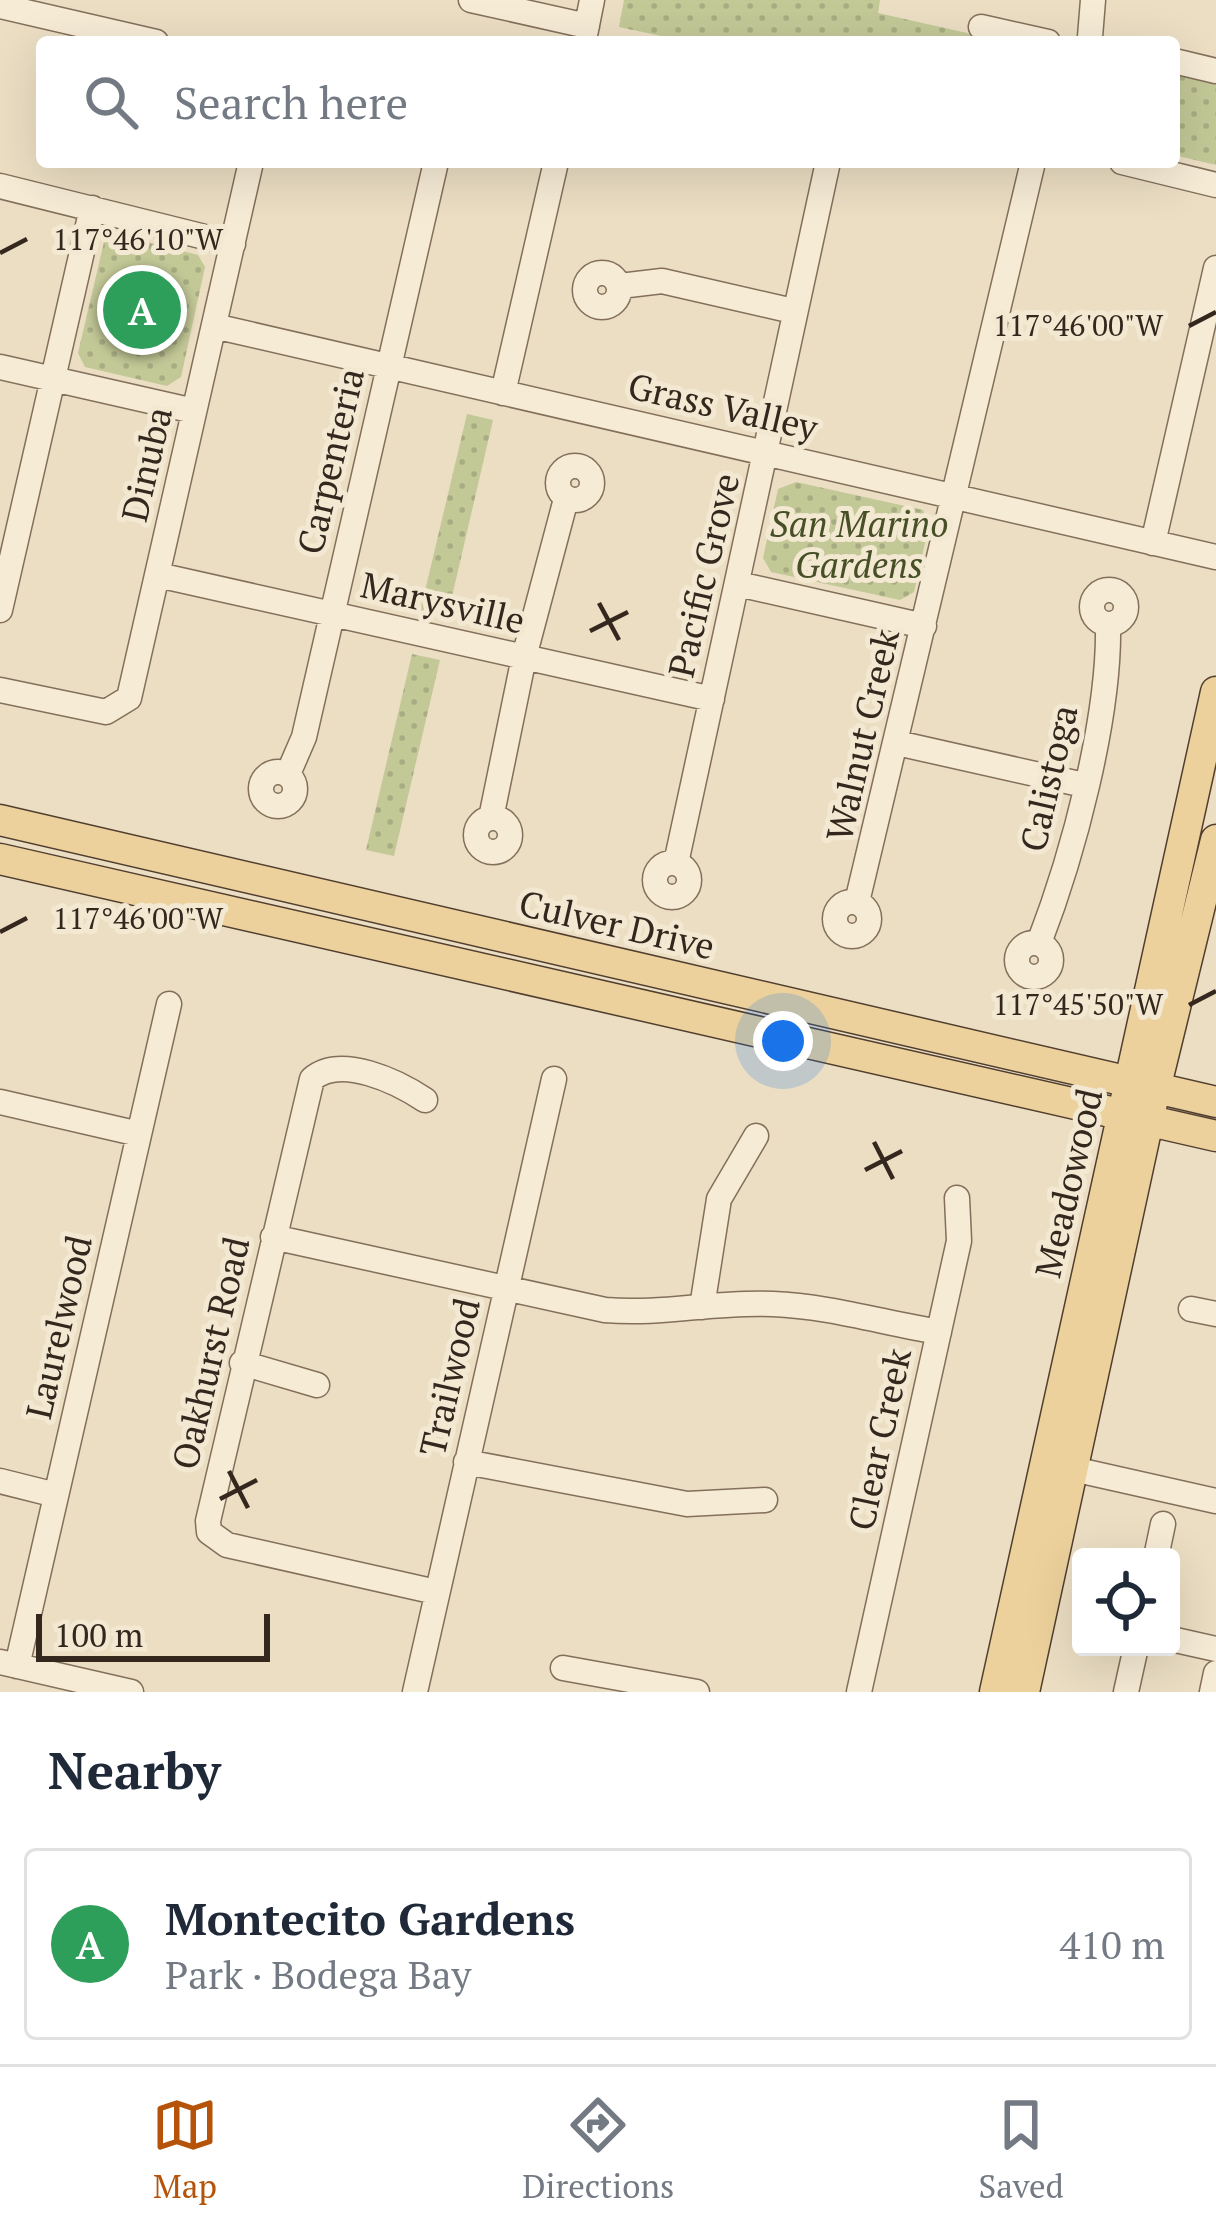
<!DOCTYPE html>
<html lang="en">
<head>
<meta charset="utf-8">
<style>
	body { margin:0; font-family:"PT Serif",serif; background:#f6f6f7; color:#1f2937 }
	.controls { position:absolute; right:36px; bottom:36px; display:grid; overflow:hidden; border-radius:12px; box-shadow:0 12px 48px #0002 }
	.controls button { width:108px; height:108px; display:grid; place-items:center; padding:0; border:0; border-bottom:3px solid #e0e1e3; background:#fff; color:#1f2937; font:60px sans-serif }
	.scale { position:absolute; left:36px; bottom:30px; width:234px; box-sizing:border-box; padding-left:12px; border:6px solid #34281e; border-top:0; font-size:33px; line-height:42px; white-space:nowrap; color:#34281e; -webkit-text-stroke:9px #f3e8d2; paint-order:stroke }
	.you { position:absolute; left:783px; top:1041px; width:42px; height:42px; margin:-30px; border:9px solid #fff; border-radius:50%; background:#1a73e8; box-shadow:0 0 0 18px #1a73e833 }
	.badge { display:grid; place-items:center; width:78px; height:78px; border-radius:50%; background:#b45309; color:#fff; font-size:39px; font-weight:700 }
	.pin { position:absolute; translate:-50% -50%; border:6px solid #fff; box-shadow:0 3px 12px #0006 }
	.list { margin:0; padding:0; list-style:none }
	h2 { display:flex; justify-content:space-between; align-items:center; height:156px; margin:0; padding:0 48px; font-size:51px }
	h2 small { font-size:39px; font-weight:400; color:#747a83 }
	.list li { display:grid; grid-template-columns:78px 1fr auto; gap:36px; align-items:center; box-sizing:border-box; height:192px; margin:0 24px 24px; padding:0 24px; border:3px solid #e0e1e3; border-radius:12px }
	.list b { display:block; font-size:45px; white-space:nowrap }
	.list p { margin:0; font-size:39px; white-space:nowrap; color:#747a83 }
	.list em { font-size:39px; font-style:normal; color:#747a83 }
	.icon { flex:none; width:66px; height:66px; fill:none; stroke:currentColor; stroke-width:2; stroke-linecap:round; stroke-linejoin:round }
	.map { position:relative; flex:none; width:1216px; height:1692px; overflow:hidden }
	.search { position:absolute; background:#fff; box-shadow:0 12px 48px #0002; left:36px; right:36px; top:36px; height:132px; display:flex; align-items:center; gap:30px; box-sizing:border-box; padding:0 42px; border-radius:12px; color:#747a83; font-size:45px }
	.sheet { height:372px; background:#fff }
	nav { display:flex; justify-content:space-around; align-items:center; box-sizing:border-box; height:168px; border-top:3px solid #e0e1e3; background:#fff; font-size:33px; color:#747a83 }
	nav a { display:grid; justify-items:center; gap:6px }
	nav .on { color:#b45309 }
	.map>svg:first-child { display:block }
	.park { fill:url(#park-dots) }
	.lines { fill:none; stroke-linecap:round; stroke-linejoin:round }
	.minor-casing { stroke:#836f5b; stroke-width:27 }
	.major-casing { stroke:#513e2f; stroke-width:33 }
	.minor { stroke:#f6ebd5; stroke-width:24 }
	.major { stroke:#ecd19c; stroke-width:30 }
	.ticks { fill:none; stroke:#34281e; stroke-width:4.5 }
	.labels { text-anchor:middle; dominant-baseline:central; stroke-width:10; stroke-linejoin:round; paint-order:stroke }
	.street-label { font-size:36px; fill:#34281e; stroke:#f3e8d2 }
	.park-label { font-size:36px; font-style:italic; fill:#464f26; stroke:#f3e8d2 }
	.ticks-label { font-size:30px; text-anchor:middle; fill:#34281e; stroke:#f3e8d2; stroke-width:10; stroke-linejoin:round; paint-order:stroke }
</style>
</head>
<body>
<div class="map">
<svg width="1216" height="1692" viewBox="0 0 1216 1692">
	<defs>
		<pattern id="park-dots" width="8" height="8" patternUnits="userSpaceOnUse" patternTransform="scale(3)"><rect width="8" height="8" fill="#c3c897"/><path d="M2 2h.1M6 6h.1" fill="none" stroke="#a8ac82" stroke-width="1.8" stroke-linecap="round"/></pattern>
	</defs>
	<rect width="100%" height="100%" fill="#ebdec3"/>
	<path class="park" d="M 624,0 L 880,0 L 878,13 L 1007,42 L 689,42 L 619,27 Z
		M 1174,73 L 1216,83 L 1216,165 L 1174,155 Z
		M 116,234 L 198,255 L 205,267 L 181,377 L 167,386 L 85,367 L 78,353 L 104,242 Z
		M 467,414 L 493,420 L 447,618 L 420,612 Z
		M 796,482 L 923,510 L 929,525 L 914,592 L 900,600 L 771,572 L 763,558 L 778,489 Z
		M 412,654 L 440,660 L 394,856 L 366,850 Z"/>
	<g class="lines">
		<g class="minor-casing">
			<path id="minor" d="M 471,0 L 587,26
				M 0,6 L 156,42
				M 981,27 L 1048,42
				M 1090,37 L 1093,0
				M 584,40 L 592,0
				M 1174,61 L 1216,71
				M 1122,162 L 1216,185
				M 0,186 L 233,244
				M585 290a17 17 0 1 1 34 0a17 17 0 1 1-34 0Z
				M 620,286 L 662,281 L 793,311
				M 214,326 L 1216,557
				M 0,367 L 194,411
				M 503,393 L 556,162
				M558 483a17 17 0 1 1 34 0a17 17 0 1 1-34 0Z
				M 1153,543 L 1216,268
				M 158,575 L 712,699
				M 738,584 L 924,626
				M1092 607a17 17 0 1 1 34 0a17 17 0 1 1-34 0Z
				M 0,610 L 92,208
				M 0,690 L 106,712 L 129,698 L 251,162
				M 897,743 L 1084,785
				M261 789a17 17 0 1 1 34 0a17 17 0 1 1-34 0Z
				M 288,774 L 304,737 L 436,162
				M476 835a17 17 0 1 1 34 0a17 17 0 1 1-34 0Z
				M 491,818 L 524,657 L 566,499
				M655 880a17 17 0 1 1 34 0a17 17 0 1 1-34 0Z
				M 676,863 L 828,162
				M835 919a17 17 0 1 1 34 0a17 17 0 1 1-34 0Z
				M 857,902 L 1033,162
				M1017 960a17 17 0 1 1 34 0a17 17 0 1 1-34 0Z
				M 1039,943 C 1073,855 1110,718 1108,624
				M 425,1100 C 398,1082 341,1054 312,1079 L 208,1521 L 209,1532 L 227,1545 L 436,1592
				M 0,1102 L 139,1134
				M 273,1237 L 605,1310 C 663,1315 715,1301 773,1304 C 828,1306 884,1323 939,1332
				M 702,1307 L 719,1199 L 756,1136
				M 1191,1309 L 1216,1314
				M 242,1363 L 317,1385
				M 466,1462 L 687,1504 L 765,1500
				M 1073,1469 L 1216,1501
				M 0,1481 L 56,1495
				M 1156,1557 L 1163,1524
				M 1171,1639 L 1216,1649
				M 0,1662 L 131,1692
				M 17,1666 L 169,1004
				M 563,1668 L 697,1692
				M 415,1692 L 554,1079
				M 859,1692 L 959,1241 L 957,1198
				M 1126,1692 L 1136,1647
				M 1212,1692 L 1216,1673"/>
		</g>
		<g class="major-casing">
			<path id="major" d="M 0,820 L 1216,1102
				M 0,859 L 1216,1136
				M 995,1692 L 1216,692
				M 1024,1692 L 1155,1089 L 1216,840"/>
		</g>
		<use href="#minor" class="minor"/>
		<use href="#major" class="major"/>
	</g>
	<path class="ticks" d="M 0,253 L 27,239M 1189,326 L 1216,312M 599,603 L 619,640M 590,631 L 628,612M 0,932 L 27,918M 1189,1005 L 1216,991M 874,1142 L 893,1179M 865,1170 L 902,1151M 229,1471 L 248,1508M 220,1499 L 257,1480"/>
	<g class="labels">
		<g class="street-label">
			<text transform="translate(723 406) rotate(13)">Grass Valley</text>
			<text transform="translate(330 461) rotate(-77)">Carpenteria</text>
			<text transform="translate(146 464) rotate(-77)">Dinuba</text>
			<text transform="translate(703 575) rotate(-77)">Pacific Grove</text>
			<text transform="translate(443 602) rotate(13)">Marysville</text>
			<text transform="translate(862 735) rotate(-77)">Walnut Creek</text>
			<text transform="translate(1048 778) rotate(-77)">Calistoga</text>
			<text transform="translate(617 924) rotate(13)">Culver Drive</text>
			<text transform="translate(1068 1183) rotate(-77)">Meadowood</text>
			<text transform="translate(58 1327) rotate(-77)">Laurelwood</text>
			<text transform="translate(210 1353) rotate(-77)">Oakhurst Road</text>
			<text transform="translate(449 1377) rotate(-77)">Trailwood</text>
			<text transform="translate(879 1439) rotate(-78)">Clear Creek</text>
		</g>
		<g class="park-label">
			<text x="859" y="523">San Marino<tspan x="859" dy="41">Gardens</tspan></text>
		</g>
	</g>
	<g class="ticks-label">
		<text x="138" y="250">117°46'10"W</text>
		<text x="1078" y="336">117°46'00"W</text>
		<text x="138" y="929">117°46'00"W</text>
		<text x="1078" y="1015">117°45'50"W</text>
	</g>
</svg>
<div class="controls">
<button><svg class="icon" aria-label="locate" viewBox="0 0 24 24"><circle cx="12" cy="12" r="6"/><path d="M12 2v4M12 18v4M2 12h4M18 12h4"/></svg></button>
</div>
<div class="scale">100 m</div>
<div class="you"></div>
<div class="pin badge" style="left:142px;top:310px;background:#2e9e5b">A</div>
<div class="search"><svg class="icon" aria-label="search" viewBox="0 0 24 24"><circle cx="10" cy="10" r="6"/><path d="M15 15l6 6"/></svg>Search here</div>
</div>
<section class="sheet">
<h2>Nearby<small></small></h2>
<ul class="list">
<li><span class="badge" style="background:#2e9e5b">A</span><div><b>Montecito Gardens</b><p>Park · Bodega Bay</p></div><em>410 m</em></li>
</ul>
</section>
<nav>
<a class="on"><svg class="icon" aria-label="map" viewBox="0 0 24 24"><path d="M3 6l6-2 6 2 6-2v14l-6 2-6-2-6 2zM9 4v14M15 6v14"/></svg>Map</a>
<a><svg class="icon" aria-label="directions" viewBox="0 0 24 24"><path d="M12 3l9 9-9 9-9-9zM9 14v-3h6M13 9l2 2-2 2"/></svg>Directions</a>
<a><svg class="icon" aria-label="saved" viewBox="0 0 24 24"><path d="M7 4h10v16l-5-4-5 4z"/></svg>Saved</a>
</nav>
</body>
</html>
